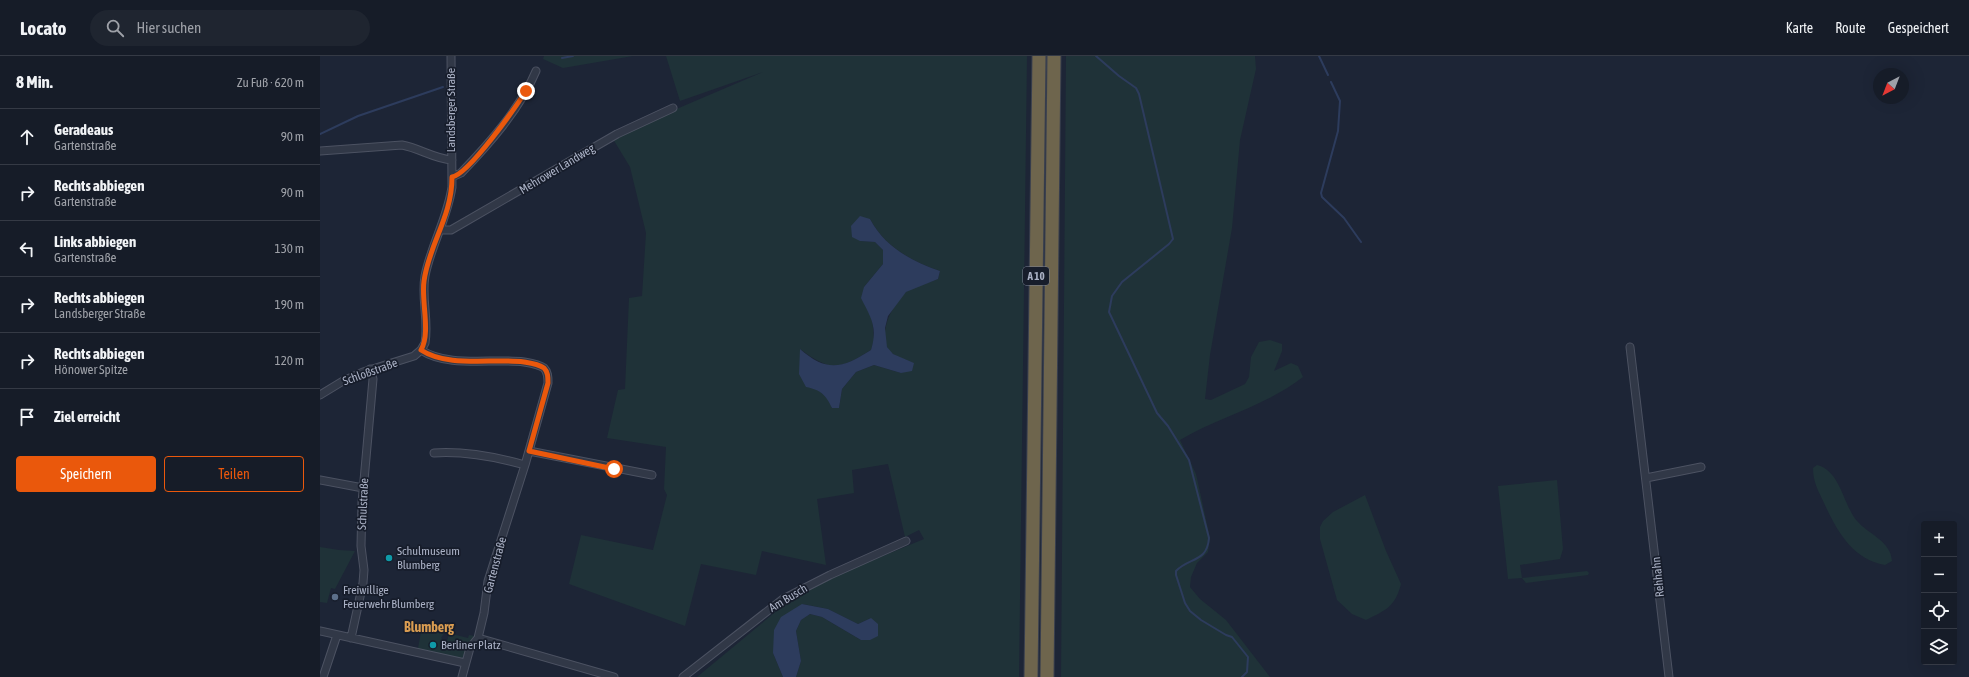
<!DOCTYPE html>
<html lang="de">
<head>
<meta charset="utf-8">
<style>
	body { margin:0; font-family:"Asap Condensed",sans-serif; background:#1f2530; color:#f1f3f6 }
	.controls { position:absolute; right:12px; bottom:12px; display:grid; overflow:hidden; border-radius:4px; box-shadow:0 4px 16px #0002 }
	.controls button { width:36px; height:36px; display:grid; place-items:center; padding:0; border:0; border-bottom:1px solid #353a45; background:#161c28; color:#f1f3f6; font:20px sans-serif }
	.compass { position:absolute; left:1553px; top:12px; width:36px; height:36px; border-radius:50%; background:#161c28; box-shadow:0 4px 16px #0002; rotate:222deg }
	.stop { position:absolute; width:12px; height:12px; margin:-9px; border:3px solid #ea580c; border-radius:50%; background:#fff }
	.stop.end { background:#ea580c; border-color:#fff; box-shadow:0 1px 4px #0008 }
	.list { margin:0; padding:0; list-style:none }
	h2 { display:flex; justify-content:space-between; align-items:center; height:52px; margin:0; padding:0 16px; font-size:17px }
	h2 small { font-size:13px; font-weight:400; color:#9ea1a8 }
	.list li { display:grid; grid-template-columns:26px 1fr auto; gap:12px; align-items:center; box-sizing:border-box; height:56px; padding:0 16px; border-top:1px solid #353a45 }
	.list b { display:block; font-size:15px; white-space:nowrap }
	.list p { margin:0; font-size:13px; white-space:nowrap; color:#9ea1a8 }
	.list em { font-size:13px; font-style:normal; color:#9ea1a8 }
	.actions { display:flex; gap:8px; padding:12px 16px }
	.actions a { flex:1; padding:9px 0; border:1px solid #ea580c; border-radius:4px; text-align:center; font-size:14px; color:#ea580c }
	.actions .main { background:#ea580c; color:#fff }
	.icon { flex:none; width:22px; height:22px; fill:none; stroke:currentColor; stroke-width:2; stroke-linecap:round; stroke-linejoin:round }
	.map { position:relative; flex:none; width:1649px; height:621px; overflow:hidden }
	header { display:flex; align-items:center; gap:24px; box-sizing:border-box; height:56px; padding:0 20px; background:#161c28; border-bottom:1px solid #353a45 }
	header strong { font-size:19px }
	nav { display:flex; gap:22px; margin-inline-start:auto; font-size:14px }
	.search { width:280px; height:36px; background:#1f2530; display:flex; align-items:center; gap:10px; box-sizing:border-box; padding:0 14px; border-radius:22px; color:#9ea1a8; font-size:15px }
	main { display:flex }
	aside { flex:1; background:#161c28 }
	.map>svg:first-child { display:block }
	.green { fill:#1f3238; fill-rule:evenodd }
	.water { fill:#2d3c5d }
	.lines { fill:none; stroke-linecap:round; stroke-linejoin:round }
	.stream { stroke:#2d3c5d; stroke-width:2 }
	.street-casing { stroke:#4c5262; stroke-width:9 }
	.highway-casing { stroke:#393f4e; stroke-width:15 }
	.street { stroke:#313847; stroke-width:7 }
	.highway { stroke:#6e654d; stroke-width:13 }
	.route { stroke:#ea580c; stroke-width:5 }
	.culture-dot { fill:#0f9aa8; stroke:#171d2b; stroke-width:1.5 }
	.service-dot { fill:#5c6f8a; stroke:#171d2b; stroke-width:1.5 }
	.labels { text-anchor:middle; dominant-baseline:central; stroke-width:3.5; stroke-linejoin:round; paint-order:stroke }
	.shield { fill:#171d2b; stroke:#7e8597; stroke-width:1 }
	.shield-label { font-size:11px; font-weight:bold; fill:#aab1c5 }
	.street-label { font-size:12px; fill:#aab1c5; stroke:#171d2b }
	.poi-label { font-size:12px; fill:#aab1c5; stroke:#171d2b; text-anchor:start }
	.quarter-label { font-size:14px; font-weight:bold; fill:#d99c51; stroke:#171d2b }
</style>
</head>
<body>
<header>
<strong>Locato</strong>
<div class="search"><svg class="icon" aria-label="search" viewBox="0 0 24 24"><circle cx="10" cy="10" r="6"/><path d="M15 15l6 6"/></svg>Hier suchen</div>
<nav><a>Karte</a><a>Route</a><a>Gespeichert</a></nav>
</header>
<main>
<aside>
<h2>8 Min.<small>Zu Fuß · 620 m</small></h2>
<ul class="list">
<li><svg class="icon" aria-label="ahead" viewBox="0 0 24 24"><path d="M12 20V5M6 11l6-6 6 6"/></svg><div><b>Geradeaus</b><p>Gartenstraße</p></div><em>90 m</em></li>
<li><svg class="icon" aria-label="right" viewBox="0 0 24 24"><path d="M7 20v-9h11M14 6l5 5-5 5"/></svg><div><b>Rechts abbiegen</b><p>Gartenstraße</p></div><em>90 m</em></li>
<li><svg class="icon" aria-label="left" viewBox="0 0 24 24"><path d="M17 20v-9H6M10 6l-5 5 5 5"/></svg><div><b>Links abbiegen</b><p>Gartenstraße</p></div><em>130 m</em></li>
<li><svg class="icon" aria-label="right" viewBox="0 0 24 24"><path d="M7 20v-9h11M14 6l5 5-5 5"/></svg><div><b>Rechts abbiegen</b><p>Landsberger Straße</p></div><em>190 m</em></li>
<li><svg class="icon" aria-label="right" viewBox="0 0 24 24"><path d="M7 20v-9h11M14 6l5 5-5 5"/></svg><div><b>Rechts abbiegen</b><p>Hönower Spitze</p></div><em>120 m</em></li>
<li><svg class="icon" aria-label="arrive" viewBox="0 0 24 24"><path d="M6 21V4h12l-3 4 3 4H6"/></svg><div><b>Ziel erreicht</b></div></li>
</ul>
<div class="actions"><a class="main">Speichern</a><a>Teilen</a></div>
</aside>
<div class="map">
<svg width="1649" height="621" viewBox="0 0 1649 621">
	<rect width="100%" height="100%" fill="#1d2536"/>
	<path class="green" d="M 224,0 L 313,0 L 243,12 L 223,3 Z
		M 346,0 L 707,0 L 699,621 L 476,621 L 481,605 L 476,575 L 481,564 L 490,558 L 502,561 L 541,584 L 551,562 L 538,568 L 508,553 L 483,548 L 453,597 L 463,621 L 377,621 L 483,533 L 604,483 L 599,474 L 585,481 L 568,408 L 532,414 L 534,437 L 497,443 L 506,509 L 442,495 L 436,519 L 381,508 L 365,570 L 249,528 L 261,479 L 333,494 L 347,439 L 344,433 L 346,391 L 287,382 L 298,334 L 305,333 L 309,242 L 322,240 L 326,177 L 310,111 L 293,83 L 319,69 L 443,16 L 360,45 ZM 550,163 C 565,191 591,205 620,215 L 618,223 C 608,227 594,230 586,236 C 572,247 554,285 573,298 C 579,302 587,304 593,307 L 581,317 L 554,309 L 536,316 L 522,333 L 519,352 L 512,352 L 506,339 L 496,333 L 480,293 C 511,316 519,314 551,294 L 554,283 L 552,260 L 547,252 L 544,231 L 563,208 L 563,194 L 555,186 L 540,185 Z
		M 746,0 L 935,0 L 936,13 L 920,84 L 912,172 L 890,299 L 885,343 L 891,344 L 925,328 L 929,321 L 931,301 L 939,286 L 950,284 L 962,288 L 962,295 L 954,315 L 971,307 L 978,310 L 983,321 C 946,350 900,360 860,384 L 876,418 L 890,482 L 888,496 L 877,507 L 871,521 L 870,531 L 880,543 L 906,564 L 950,621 L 741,621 Z
		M 1497,409 C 1521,415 1523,449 1537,465 C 1548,478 1571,485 1572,505 L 1565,509 C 1532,503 1517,475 1504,447 C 1498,434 1493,426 1493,412 Z
		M 1237,424 L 1243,493 L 1240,503 L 1200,509 L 1202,522 L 1267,515 L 1269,517 L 1268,519 L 1206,527 L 1202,522 L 1188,523 L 1178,430 Z
		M 1045,439 L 1066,495 L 1081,528 C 1075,551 1066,554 1046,564 L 1032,558 L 1017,544 L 1000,483 L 1000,471 L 1003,465 L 1013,456 Z
		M 0,491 L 19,494 L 35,495 L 15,533 L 11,532 L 7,547 L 0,546 Z
		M 102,571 L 125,576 L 121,582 L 125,585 L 128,583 L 128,577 L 148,582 L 149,579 L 155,580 L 142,603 L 100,594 L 98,592 Z"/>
	<path class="water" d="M 540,160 L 550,163 C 565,191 591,205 620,215 L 618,223 L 586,236 L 568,260 L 565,272 L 567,291 L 573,298 L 594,307 L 592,315 L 581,317 L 554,309 L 536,316 L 522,333 L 519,352 L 512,352 C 506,339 501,334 486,331 L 479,318 L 480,293 C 507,317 523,312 551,294 C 558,271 551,262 541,242 L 544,231 L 563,208 L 563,194 L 555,186 L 540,185 L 532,181 L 531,170 Z
		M 482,548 L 508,553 L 538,568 L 551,562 L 558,568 L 558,580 L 550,584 L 541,584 L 502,561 L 490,558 L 481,564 L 476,575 L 481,605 L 476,621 L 463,621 L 453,597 L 454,574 L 461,561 Z"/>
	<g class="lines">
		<path class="stream" d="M 776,0 L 799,20 L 816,32 L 819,38 L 853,183 L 849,188 L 802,226 L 792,240 L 789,256 L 837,357 L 848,370 L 869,404 L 889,482 C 887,507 869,501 856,515 L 856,519 L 865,547 L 870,555 L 881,564 L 906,579 L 912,581 L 928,601 L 927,616 L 922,621
			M 999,0 L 1008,19
			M 242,2 L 253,0
			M 1011,26 L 1020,45 L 1018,75 L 1001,137 L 1002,141 L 1024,162 L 1041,186
			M 0,78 L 38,60 L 123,31"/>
		<g class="street-casing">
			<path id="street" d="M 0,95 L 82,89 C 99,92 115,103 132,104
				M 132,121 L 141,117 C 169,88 200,53 216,15
				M 121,174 L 131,174 L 297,78 L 353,52
				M 1310,291 L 1349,621
				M 101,294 C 128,312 172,302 204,306 C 210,307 218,308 224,312 C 228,316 228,321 228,327 L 205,409 L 168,525 L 164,557 L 158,582 L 150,592 L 142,621
				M 0,339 L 23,325 L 43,316 L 94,300 L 101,294 L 105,287 C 109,265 101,242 105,220 C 111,189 127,164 132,131 L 131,0
				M 209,395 L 332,419
				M 114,397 C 143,395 176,401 205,409
				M 1326,422 L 1381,411
				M 0,424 L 43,432
				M 0,575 L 145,607
				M 31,582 L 43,527 L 44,514 L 41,490 L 42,447 L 53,323 L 50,313
				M 158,582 L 294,621
				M 3,621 L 17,579
				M 363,621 L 463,543 L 510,519 L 586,485"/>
		</g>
		<g class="highway-casing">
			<path id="highway" d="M 711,621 L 719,0
				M 727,621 L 734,0"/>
		</g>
		<use href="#street" class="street"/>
		<use href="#highway" class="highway"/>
	</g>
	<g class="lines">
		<path class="route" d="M 206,35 C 195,52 149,118 132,121 C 132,161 109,188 104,225 C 101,245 111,277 101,294 C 128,312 172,302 204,306 C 210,307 218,308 224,312 C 228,316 228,321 228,327 L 209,395 L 294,413"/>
	</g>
	<g class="culture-dot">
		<circle cx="69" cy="502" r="4"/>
		<circle cx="113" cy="589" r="4"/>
	</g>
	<circle class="service-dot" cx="15" cy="541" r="4"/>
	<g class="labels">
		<rect class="shield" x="703" y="211" width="26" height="18" rx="3"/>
		<g class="shield-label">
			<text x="716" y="220">A 10</text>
		</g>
		<g class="street-label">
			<text transform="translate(131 54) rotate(-90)">Landsberger Straße</text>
			<text transform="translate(237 113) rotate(-31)">Mehrower Landweg</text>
			<text transform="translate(50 316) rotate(-20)">Schloßstraße</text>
			<text transform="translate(43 448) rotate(-87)">Schulstraße</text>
			<text transform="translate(175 509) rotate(-75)">Gartenstraße</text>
			<text transform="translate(1338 521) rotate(-96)">Rehhahn</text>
			<text transform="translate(468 542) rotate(-31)">Am Busch</text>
		</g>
		<g class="poi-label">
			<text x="77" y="495">Schulmuseum<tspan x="77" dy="14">Blumberg</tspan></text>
			<text x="23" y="534">Freiwillige<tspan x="23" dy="14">Feuerwehr Blumberg</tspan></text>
			<text x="121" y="589">Berliner Platz</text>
		</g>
		<g class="quarter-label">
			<text x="109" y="571">Blumberg</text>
		</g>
	</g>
</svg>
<div class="controls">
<button>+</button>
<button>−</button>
<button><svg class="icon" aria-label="locate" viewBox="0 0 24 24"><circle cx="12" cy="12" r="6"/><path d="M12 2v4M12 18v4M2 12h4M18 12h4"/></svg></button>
<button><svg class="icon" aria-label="layers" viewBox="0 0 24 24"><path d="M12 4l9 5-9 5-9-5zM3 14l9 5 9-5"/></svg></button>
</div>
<svg class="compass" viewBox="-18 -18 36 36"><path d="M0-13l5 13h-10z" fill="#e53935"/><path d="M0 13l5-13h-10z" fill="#9ea1a8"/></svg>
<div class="stop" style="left:294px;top:413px"></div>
<div class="stop end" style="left:206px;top:35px"></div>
</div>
</main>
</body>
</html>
